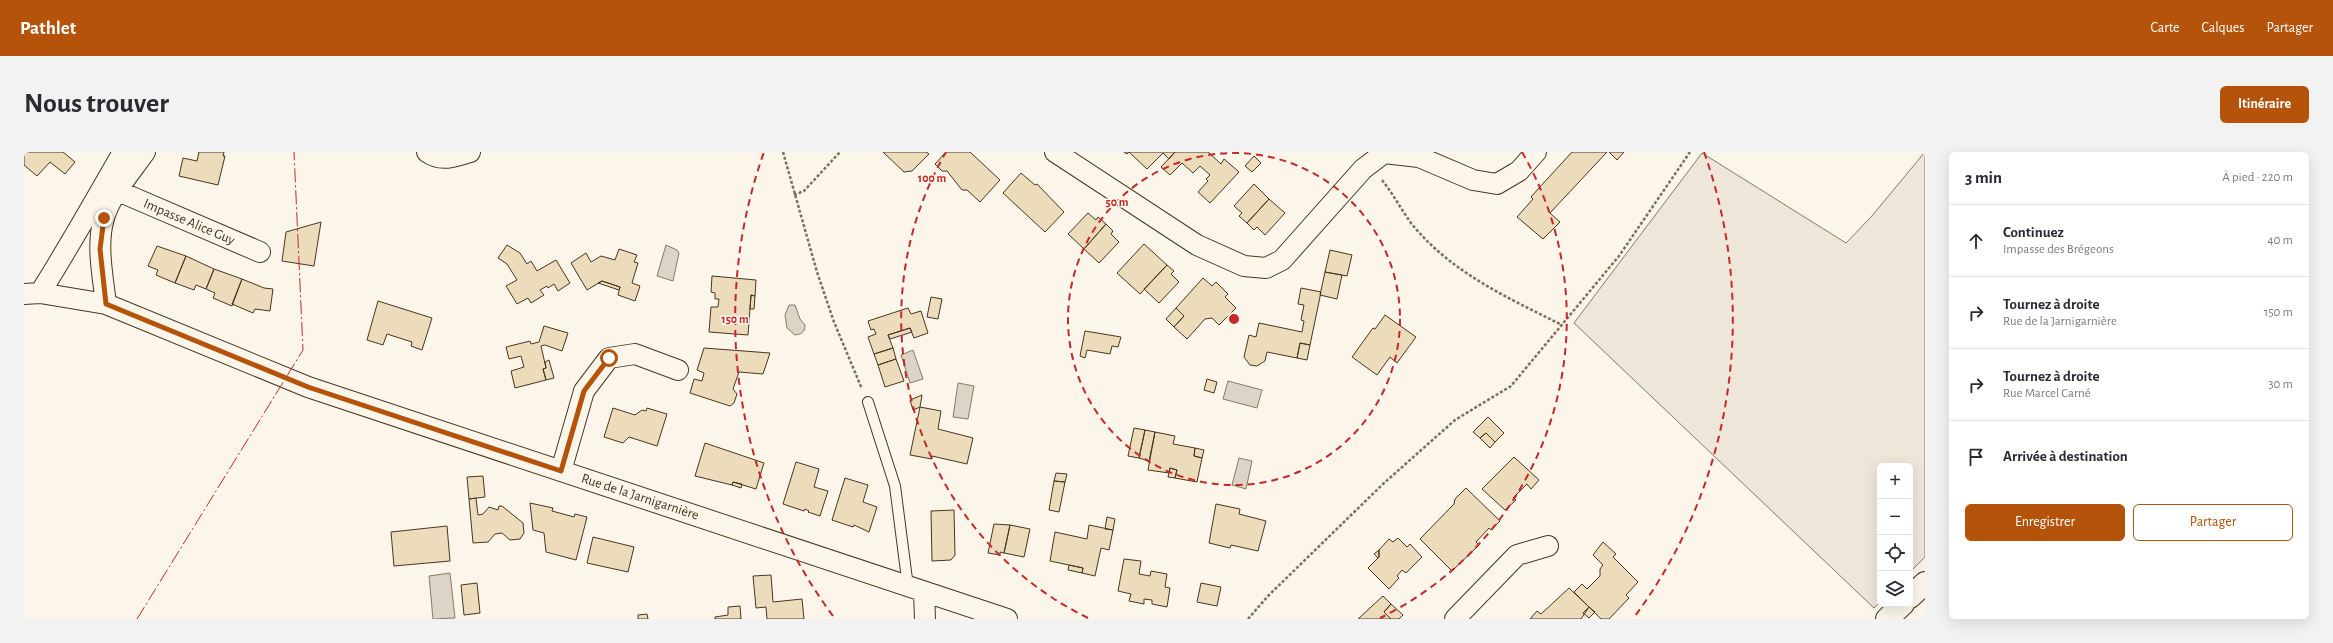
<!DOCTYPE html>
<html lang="fr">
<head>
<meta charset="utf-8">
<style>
	body { margin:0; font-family:"Alegreya Sans",sans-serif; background:#f2f2f3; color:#2b2b33 }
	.controls { position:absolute; right:12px; bottom:12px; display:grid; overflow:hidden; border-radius:6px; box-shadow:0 4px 16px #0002 }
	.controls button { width:36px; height:36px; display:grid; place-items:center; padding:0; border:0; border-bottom:1px solid #e1e1e2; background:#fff; color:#2b2b33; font:20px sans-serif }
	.stop { position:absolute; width:12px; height:12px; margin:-9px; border:3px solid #b45309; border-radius:50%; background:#fff }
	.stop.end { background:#b45309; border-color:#fff; box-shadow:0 1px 4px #0008 }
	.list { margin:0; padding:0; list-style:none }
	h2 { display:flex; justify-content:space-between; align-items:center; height:52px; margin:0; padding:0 16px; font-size:17px }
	h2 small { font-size:13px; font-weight:400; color:#7c7c81 }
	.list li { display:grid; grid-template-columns:26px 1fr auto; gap:12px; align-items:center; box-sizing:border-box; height:72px; padding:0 16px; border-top:1px solid #e1e1e2 }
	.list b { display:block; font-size:15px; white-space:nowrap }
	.list p { margin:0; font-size:13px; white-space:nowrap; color:#7c7c81 }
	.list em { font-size:13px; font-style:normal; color:#7c7c81 }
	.actions { display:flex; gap:8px; padding:12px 16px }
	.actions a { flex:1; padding:9px 0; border:1px solid #b45309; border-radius:6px; text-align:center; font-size:14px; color:#b45309 }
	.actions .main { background:#b45309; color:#fff }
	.icon { flex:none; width:22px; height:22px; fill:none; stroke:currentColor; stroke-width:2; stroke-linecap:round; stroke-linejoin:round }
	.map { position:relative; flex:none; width:1901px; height:467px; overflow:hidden; border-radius:6px }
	header { display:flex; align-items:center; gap:24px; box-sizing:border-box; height:56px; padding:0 20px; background:#b45309; color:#fff }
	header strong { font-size:19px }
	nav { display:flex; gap:22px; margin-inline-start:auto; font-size:14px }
	.intro { display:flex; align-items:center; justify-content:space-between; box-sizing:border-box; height:96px; padding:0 24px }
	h1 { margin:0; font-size:28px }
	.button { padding:10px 18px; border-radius:6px; background:#b45309; color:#fff; font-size:14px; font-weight:700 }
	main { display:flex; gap:24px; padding:0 24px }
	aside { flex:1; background:#fff; border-radius:6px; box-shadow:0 4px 16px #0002 }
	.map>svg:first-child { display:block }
	.green { fill:#ede6d9; stroke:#887966 }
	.water { fill:#dcd4c6; stroke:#887966 }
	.building { fill:#ecdcbc; stroke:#4a3520 }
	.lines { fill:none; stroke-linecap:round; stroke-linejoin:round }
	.lane-casing { stroke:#4a3520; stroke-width:12 }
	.street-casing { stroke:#4a3520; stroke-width:22 }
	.secondary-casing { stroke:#4a3520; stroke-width:24 }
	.path { stroke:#7f6f5c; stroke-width:2.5; stroke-dasharray:3 2; stroke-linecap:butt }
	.lane { stroke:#fbf6e9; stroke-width:10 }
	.street { stroke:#fbf6e9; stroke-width:20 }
	.secondary { stroke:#fbf6e9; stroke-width:22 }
	.power { stroke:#c62828; stroke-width:1; stroke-dasharray:14 3 2 3; stroke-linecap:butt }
	.route { stroke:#b45309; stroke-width:5 }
	.ring { fill:none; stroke:#c62828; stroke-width:2; stroke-dasharray:7 5 }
	.labels { text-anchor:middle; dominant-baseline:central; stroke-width:3; stroke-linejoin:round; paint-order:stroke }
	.street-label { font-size:14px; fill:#4a3520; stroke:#fbf6e9 }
	.centre { fill:#c62828; stroke:#fbf6e9; stroke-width:2 }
	.ring-label { font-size:12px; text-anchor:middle; font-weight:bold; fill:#c62828; stroke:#fbf6e9; stroke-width:3; stroke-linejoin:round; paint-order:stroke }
</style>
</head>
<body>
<header>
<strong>Pathlet</strong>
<nav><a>Carte</a><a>Calques</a><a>Partager</a></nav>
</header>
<div class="intro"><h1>Nous trouver</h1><a class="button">Itinéraire</a></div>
<main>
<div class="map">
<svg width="1901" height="467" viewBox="0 0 1901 467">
	<rect width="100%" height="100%" fill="#fbf6e9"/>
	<path class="green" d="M 1901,0 L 1901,405 L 1886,420 L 1886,314 L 1856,314 L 1856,450 L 1850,456 L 1550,171 L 1678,1 L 1822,91 L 1847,65 Z"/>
	<path class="water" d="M 642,93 L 653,98 L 655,101 L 649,129 L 633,124 Z
		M 765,153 L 771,153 L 776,167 L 781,173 C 781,180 778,182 771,183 L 763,176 L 761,163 Z
		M 889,198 L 899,227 L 886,231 L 877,203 Z
		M 1204,229 L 1238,238 L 1233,256 L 1199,247 Z
		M 934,231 L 950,234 L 944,267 L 929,265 Z
		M 1215,306 L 1228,309 L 1222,337 L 1208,333 Z
		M 426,421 L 431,466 L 409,467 L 405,424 Z"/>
	<path class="building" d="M 0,0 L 39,0 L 51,10 L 41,22 L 26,10 L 13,24 L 0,13 Z
		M 175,0 L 200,0 L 199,4 L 201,4 L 194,33 L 155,24 L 159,6 L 173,9 Z
		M 859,0 L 902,0 L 905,2 L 888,19 L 880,20 Z
		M 922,0 L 946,0 L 976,28 L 956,50 L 943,38 L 938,38 L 923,19 L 918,19 L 911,12 Z
		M 1100,0 L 1151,0 L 1145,7 L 1139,1 L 1123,17 L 1105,0 L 1103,2 Z
		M 1151,0 L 1184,0 L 1197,12 L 1200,7 L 1215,20 L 1186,51 L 1174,40 L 1184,29 L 1182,27 L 1186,23 L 1176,14 L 1169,21 L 1158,11 L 1146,23 L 1137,15 Z
		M 1548,0 L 1583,0 L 1526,61 L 1536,70 L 1519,87 L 1493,65 L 1509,47 L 1507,45 L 1514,37 Z
		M 1585,0 L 1600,0 L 1593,8 Z
		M 1230,4 L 1237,11 L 1228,20 L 1221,14 Z
		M 997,21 L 1011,33 L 1013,32 L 1040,60 L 1021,80 L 979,41 Z
		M 1230,32 L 1245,47 L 1223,71 L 1215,64 L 1218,61 L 1210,54 Z
		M 1245,47 L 1261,61 L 1241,83 L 1233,75 L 1230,78 L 1223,71 Z
		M 1064,61 L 1072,68 L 1074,65 L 1082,72 L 1060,97 L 1044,82 Z
		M 297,70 L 290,114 L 258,109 L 262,80 Z
		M 1082,72 L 1089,79 L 1087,82 L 1095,90 L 1075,111 L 1060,97 Z
		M 1120,92 L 1143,113 L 1116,142 L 1093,121 Z
		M 483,93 L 496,101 L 503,112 L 507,109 L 513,119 L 532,108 L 546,131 L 534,139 L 530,132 L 524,136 L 523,134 L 516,138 L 520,143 L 507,151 L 504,146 L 493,152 L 482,134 L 493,128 L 483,112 L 474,106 Z
		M 133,94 L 162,104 L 151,131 L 132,123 L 134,118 L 124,114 Z
		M 595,97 L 613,103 L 610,110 L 614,111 L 608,131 L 616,134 L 611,149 L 594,143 L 596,135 L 578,129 L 563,138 L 547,111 L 562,101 L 567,110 L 577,104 L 591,108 Z
		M 1306,98 L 1328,103 L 1323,124 L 1301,120 Z
		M 162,104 L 190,117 L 182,137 L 172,133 L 170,138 L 151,131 Z
		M 1143,113 L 1150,119 L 1147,122 L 1155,130 L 1135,151 L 1120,137 Z
		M 190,117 L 218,127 L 208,154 L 189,146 L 191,141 L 182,137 Z
		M 1301,120 L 1318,123 L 1313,147 L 1296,143 Z
		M 688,124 L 732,128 L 731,144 L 727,143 L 724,183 L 685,180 L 687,155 L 694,155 L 695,147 L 691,147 L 691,141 L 687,140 Z
		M 1179,126 L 1188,134 L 1192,130 L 1204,142 L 1201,145 L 1212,156 L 1195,173 L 1188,166 L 1181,167 L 1163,187 L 1150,175 L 1160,164 L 1152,156 Z
		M 218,127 L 240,136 L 249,137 L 246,159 L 231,157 L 229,161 L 208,152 Z
		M 578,129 L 596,135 L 595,138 L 574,131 Z
		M 1277,136 L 1297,140 L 1286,193 L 1276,191 L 1273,206 L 1243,200 L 1241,209 L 1233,214 L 1226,213 L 1220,205 L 1225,183 L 1232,185 L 1235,171 L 1278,180 L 1280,169 L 1277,168 L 1280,153 L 1274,152 Z
		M 727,143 L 731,144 L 730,157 L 726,157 Z
		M 907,145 L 918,147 L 914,167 L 903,165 Z
		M 354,149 L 408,166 L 398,198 L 387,194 L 388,190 L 363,182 L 359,193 L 343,188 Z
		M 884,156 L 887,162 L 897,159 L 904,181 L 890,186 L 886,176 L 864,183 L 869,196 L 850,202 L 844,185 L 852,182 L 850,177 L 847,178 L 844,169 Z
		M 1152,156 L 1160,164 L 1150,175 L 1142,167 Z
		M 1361,163 L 1392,185 L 1373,211 L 1366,205 L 1353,223 L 1328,205 L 1349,176 L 1351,177 Z
		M 520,174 L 544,181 L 538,199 L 521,193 L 517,194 L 522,216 L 519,217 L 522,228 L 491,236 L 487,219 L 500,215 L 497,204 L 485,207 L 482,195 L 506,189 L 507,192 L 515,190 Z
		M 886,176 L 888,180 L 866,187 L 864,183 Z
		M 1061,179 L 1097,185 L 1094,195 L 1088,194 L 1086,202 L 1063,198 L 1061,206 L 1056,204 Z
		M 1276,191 L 1286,193 L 1283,208 L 1273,206 Z
		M 680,196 L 746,201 L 739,222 L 715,220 L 709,237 L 713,242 L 710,251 L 706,254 L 666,241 L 670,227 L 678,229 L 680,221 L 673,218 Z
		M 869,196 L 872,207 L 854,213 L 850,202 Z
		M 872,207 L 880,229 L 861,235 L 854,213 Z
		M 525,208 L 530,226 L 522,228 L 519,217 L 522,216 L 521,210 Z
		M 1183,227 L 1193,230 L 1190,241 L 1180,238 Z
		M 898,243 L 896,255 L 889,258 L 886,248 Z
		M 896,255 L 917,259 L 914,277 L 949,286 L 943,312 L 908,304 L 908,307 L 886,303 Z
		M 589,256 L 611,263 L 618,258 L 622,259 L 623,256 L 643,262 L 633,294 L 605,285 L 599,291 L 580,285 Z
		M 1464,265 L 1480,281 L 1471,290 L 1462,281 L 1456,286 L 1449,280 Z
		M 1110,276 L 1121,278 L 1115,306 L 1104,304 Z
		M 1121,278 L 1131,280 L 1125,309 L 1115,306 Z
		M 1131,280 L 1151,284 L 1149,292 L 1171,296 L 1170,304 L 1178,306 L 1173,330 L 1151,326 L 1153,318 L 1146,316 L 1145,321 L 1124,318 Z
		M 1462,281 L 1471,290 L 1466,296 L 1456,286 Z
		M 681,291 L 740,311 L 732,337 L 709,330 L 708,333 L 671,324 Z
		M 1171,296 L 1180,298 L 1178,306 L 1170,304 Z
		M 1490,305 L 1515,328 L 1507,337 L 1503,332 L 1489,346 L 1492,348 L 1481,358 L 1458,337 Z
		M 772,310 L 795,317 L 790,335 L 804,339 L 796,364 L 784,360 L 785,359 L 781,357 L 780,359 L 759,352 Z
		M 1146,316 L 1153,318 L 1151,326 L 1144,325 Z
		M 1032,321 L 1043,322 L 1041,330 L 1030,329 Z
		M 459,324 L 461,345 L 445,347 L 443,325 Z
		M 821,326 L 844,333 L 839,350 L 853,355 L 845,380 L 830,373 L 829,375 L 808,368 Z
		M 1030,329 L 1041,330 L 1035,360 L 1025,358 Z
		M 709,330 L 718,332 L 717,336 L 708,333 Z
		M 1442,336 L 1476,369 L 1467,378 L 1465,376 L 1452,390 L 1455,393 L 1428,419 L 1396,387 L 1430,352 L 1431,347 Z
		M 452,346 L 454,363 L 459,362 L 465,355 L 474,358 L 475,354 L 478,354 L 499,371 L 500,381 L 496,387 L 486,388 L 478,381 L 471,382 L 464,390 L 449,391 L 445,347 Z
		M 506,351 L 529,356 L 528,359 L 550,365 L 551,362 L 563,365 L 552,408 L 522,400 L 520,381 L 509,378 Z
		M 1192,352 L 1216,357 L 1215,362 L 1242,369 L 1234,399 L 1207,393 L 1206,396 L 1185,391 Z
		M 930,358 L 931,403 L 927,408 L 908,409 L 907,359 Z
		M 1083,365 L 1091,367 L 1089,378 L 1081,377 Z
		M 970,372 L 986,373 L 980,401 L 976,400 L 976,403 L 964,401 Z
		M 986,373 L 1006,377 L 1000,405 L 980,401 Z
		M 1065,373 L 1089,378 L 1085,398 L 1077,396 L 1071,424 L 1058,421 L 1059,416 L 1026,409 L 1031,380 L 1063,387 Z
		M 423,374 L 426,409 L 370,414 L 367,380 Z
		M 569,385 L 610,395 L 604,420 L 563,411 Z
		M 1374,386 L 1383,395 L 1386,392 L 1398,405 L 1382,421 L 1378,418 L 1373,424 L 1375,426 L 1365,437 L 1344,416 L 1355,405 L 1355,398 L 1365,387 L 1369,390 Z
		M 1579,390 L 1592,402 L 1589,405 L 1614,430 L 1602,443 L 1605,446 L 1585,467 L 1577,467 L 1550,440 L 1558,432 L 1563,437 L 1576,424 L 1576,417 L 1579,413 L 1569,403 Z
		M 1355,398 L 1355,405 L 1354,406 L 1350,402 Z
		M 1100,407 L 1117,409 L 1115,422 L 1126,424 L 1127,419 L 1143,422 L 1141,435 L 1146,436 L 1143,455 L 1128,452 L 1128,448 L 1120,447 L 1120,452 L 1105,449 L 1107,442 L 1094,439 Z
		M 1045,413 L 1059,416 L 1058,421 L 1044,418 Z
		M 747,423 L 749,450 L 778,447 L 780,467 L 743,467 L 742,455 L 732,456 L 729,424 Z
		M 453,431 L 456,461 L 440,463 L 437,433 Z
		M 1177,431 L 1197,435 L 1193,454 L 1173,450 Z
		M 1545,436 L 1565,455 L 1557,467 L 1506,467 L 1513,459 L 1517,462 Z
		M 1359,444 L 1367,452 L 1360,460 L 1367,467 L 1334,467 Z
		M 1367,452 L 1379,463 L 1375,467 L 1367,467 L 1360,460 Z
		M 716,454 L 717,467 L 691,467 L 691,465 L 704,463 L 704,455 Z
		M 1565,455 L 1571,460 L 1565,466 L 1559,461 Z
		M 623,462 L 624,467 L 614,467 L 614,463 Z"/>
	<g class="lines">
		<g class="lane-casing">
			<path id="lane" d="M 844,250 L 871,334 L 884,435"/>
		</g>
		<g class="street-casing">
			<path id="street" d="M 403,0 C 417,10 431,5 446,0
				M 1031,0 L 1173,93 L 1220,114 L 1242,116 L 1258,108 L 1339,17 L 1360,1 L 1395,5 L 1449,28 L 1473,32 L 1495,19 L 1512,0
				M 94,39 L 236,100
				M 16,141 C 45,95 72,47 99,0
				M 0,142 L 16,141 L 82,152 L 284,235 L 983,467
				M 82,152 C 79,125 72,93 80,66 C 87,42 107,20 121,0
				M 537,319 L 560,239 L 585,206 L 611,202 L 654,218
				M 900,440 L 901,467
				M 1431,467 L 1493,403 L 1524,394"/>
		</g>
		<g class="secondary-casing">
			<path id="secondary" d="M 1886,445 L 1901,431
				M 1863,467 L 1879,452"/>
		</g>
		<path class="path" d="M 759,0 L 793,120 L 810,170 L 838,237
			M 1358,28 C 1369,42 1377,57 1387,71 C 1426,120 1484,146 1538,173
			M 770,43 L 780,39 L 816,0
			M 1224,467 L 1244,444 L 1359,332 L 1431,268 L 1487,234 L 1595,104 L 1666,0"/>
		<use href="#lane" class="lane"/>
		<use href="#street" class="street"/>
		<use href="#secondary" class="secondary"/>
		<path class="power" d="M 113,467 L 279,198 L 270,0"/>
	</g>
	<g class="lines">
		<path class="route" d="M 80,66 L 76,97 L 82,152 L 284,235 L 537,319 L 560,239 L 585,206"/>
	</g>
	<g class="ring">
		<circle cx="1210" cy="167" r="166"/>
		<path d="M1064 466A333 333 0 0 1 922 0M1498 0A333 333 0 0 1 1356 466"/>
		<path d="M809 464A499 499 0 0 1 740 0M1680 0A499 499 0 0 1 1611 464"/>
	</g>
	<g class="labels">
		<g class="street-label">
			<text transform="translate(165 70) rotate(23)">Impasse Alice Guy</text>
			<text transform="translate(616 345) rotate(18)">Rue de la Jarnigarnière</text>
		</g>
	</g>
	<circle cx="1210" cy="167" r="6" class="centre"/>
	<g class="ring-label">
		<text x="908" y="30">100 m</text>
		<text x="1093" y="54">50 m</text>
		<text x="711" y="171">150 m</text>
	</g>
</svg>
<div class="controls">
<button>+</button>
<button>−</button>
<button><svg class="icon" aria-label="locate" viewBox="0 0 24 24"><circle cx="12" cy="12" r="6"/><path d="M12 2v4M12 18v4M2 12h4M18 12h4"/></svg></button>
<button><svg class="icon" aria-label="layers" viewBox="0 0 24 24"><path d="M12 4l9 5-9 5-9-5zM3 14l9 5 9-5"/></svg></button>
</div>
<div class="stop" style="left:585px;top:206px"></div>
<div class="stop end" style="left:80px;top:66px"></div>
</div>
<aside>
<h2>3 min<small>À pied · 220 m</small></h2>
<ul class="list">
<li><svg class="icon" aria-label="ahead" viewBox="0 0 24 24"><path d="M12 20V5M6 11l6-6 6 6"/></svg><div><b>Continuez</b><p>Impasse des Brégeons</p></div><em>40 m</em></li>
<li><svg class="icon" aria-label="right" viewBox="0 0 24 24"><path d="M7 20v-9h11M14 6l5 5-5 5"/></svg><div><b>Tournez à droite</b><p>Rue de la Jarnigarnière</p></div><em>150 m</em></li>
<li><svg class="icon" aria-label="right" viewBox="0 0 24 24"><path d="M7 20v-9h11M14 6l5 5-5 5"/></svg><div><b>Tournez à droite</b><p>Rue Marcel Carné</p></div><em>30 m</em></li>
<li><svg class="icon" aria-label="arrive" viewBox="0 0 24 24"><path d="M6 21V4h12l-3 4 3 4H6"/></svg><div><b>Arrivée à destination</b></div></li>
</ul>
<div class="actions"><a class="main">Enregistrer</a><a>Partager</a></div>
</aside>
</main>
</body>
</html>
